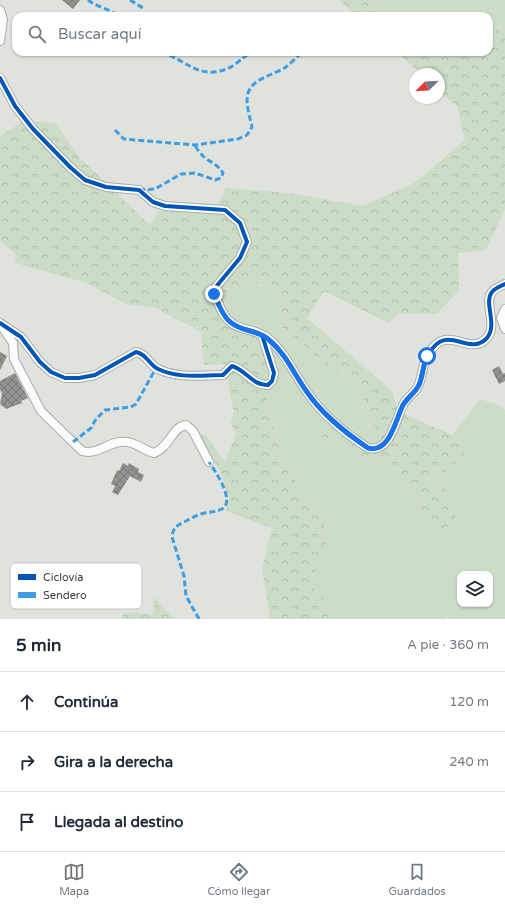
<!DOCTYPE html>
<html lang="es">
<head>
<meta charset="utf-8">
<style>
	body { margin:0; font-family:"Varela Round",sans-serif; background:#f6f6f7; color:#1f2937 }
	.controls { position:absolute; right:12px; bottom:12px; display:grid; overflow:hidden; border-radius:8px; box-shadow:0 1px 3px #0004 }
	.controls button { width:36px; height:36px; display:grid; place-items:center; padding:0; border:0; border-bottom:1px solid #e0e1e3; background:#fff; color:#1f2937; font:20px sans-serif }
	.compass { position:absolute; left:409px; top:68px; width:36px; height:36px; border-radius:50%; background:#fff; box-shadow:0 1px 3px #0004; rotate:246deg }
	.stop { position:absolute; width:12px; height:12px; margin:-9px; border:3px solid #1a73e8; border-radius:50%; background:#fff }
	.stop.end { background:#1a73e8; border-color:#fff; box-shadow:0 1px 4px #0008 }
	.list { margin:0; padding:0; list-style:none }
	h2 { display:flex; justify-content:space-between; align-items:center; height:52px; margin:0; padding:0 16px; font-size:17px }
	h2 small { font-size:13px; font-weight:400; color:#747a83 }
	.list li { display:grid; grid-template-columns:26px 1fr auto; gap:12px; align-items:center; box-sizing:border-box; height:60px; padding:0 16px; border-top:1px solid #e0e1e3 }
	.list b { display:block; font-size:15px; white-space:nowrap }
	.list em { font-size:13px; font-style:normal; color:#747a83 }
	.icon { flex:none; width:22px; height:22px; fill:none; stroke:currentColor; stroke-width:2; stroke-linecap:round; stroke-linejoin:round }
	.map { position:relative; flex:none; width:505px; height:619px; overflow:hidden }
	.search { position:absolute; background:#fff; box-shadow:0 1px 3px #0004; left:12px; right:12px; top:12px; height:44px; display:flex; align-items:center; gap:10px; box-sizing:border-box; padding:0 14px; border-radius:12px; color:#747a83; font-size:15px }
	.sheet { height:232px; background:#fff }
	nav { display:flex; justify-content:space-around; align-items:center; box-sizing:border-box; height:56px; border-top:1px solid #e0e1e3; background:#fff; font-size:11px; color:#747a83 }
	nav a { display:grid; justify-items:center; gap:2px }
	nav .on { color:#757773 }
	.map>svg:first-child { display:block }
	.grass { fill:#ccdcc6; fill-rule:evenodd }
	.forest { fill:url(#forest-crowns) }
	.building { fill:url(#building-cross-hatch) }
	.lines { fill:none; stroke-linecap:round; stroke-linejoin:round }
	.minor-casing { stroke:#acadab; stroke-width:10 }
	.minor { stroke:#fafbfa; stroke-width:8 }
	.quiet { stroke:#3f9ee2; stroke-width:3; stroke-dasharray:6 3; stroke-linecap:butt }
	.cycleway-casing { stroke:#fff; stroke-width:6 }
	.cycleway { stroke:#0057b8; stroke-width:4 }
	.route { stroke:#1a73e8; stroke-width:5 }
	.key { fill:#fff; stroke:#c4c5c4; stroke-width:1 }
	.key-label { font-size:11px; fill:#3b3d3a }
</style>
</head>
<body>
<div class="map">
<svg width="505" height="619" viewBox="0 0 505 619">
	<defs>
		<pattern id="forest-crowns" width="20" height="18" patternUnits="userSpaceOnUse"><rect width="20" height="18" fill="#ccdcc6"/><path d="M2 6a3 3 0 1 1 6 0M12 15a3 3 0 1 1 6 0" fill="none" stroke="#b0beab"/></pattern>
		<pattern id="building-cross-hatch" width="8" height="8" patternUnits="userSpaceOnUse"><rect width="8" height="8" fill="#919390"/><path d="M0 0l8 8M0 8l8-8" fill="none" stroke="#787977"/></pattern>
	</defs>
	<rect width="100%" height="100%" fill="#e0e2de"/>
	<path class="grass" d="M 371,0 L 505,0 L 505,26 L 489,34 L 489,16 L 392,16 Z
		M 248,279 L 282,295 L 280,325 L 363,395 L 375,428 L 382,442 L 377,446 L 368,446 L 333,418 L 309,391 L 271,338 C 258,326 244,331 232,321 C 229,318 226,312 223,308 L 227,292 Z
		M 267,341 L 330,421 L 325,442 L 335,435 L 362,465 L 378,460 L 405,475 L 402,482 L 413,490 L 429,525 L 444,505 L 451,493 L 427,479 L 440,466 L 443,472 L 465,455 L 452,435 L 480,399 L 499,405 L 505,410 L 505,619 L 449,619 L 447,615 L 446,619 L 330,619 L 329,616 L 330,605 L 310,586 L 327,540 L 323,522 L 295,492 L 295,480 L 282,463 L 265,394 ZM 460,574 L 490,574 L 490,604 L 460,604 Z"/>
	<path class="forest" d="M 339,0 L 371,0 L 392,16 L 357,16 Z
		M 505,26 L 505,209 L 486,250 L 458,253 L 459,290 L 437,314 L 398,314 L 388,323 L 324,291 L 307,318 L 392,391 L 398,411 L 390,432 L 382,442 L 375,428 L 363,395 L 280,325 L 282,295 L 248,279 L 227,292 L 220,315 L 260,337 L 271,373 L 265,394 L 282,463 L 295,480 L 295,492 L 323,522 L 327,540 L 311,586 L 330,605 L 329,616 L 330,619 L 268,619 L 270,617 L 262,569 L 272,528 L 226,511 L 229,498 L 221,473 L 196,431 L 208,438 L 225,462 L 236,434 L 230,421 L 234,414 L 225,364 L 204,365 L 201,332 L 156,308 L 126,304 L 86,283 L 15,263 L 16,254 L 0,241 L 0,136 L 24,121 L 55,123 L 80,158 L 150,225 L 159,211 L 218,204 L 226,188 L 289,193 L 363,206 L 416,182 L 465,140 L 457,107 L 439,91 L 439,74 L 421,74 L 397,52 L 439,52 L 446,57 L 456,52 L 489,52 L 489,34 Z
		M 402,413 L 452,435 L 465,455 L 443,473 L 440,466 L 427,479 L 451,493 L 445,505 L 461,523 L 436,530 L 429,525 L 413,490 L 401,482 L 404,475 L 378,460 L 362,465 L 335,435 L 325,442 L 319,435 L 330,421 L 378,450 Z
		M 154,597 L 174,619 L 122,619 L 123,614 L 134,612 L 153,615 Z"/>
	<path class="building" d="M 62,0 L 80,0 L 73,9 Z
		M 0,352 L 7,356 L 0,370 Z
		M 499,366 L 503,374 L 505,373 L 505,381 L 499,384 L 492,370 Z
		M 15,373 L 28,398 L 21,401 L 22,403 L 6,409 L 0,404 L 2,394 L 0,389 L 0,381 Z
		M 123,463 L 128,466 L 129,463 L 139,469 L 138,472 L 144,475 L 141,482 L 130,476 L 118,495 L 112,492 L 115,486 L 111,484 L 117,470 L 119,471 Z"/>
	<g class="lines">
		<g class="minor-casing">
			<path id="minor" d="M 0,10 L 3,20 L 0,41
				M 0,78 L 15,106 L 33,129 L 70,167 L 85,180 L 106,187 L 139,190 L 153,202 L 165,206 L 225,210 L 240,223 L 247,242 L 240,258 L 215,288 C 214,295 217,299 219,305 C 232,337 250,323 270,340 C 286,354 294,374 307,392 C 322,414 346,434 368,448 C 391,454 396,417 404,403 C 409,395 416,393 419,384 C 423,375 422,364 428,355 C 447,321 467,357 486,339 C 499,326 483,303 492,292 C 495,288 501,286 505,284
				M 505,309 L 501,318 L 505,329
				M 0,323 L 21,337 L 40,362 L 51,372 L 65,378 L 79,378 L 95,375 L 136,352 C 147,354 149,365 158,369 C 179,379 201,375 223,375 L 232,366 C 246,370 253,386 268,385 L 272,381 L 274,373 L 262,335
				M 1,325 L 13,343 L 14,359 L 41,411 L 82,451 C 98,456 111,439 127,442 C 137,443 145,451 154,453 C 169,448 173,426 186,425 L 193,431 L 209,462"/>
		</g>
		<use href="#minor" class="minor"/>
		<path class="quiet" d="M 88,0 C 97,7 109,9 119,16
			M 130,0 L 143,8
			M 161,52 C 187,60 199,81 229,68 C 237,64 244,56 252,52
			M 115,130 L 124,139 L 195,145 L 238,139 L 247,135 L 252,127 C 250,117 245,103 248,93 C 253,78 274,75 286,67 C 291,63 297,57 302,52
			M 139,190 L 155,189 L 181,174 L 195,173 L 215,180 L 221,178 L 223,173 C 215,160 204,163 195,145
			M 73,442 L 91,428 L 96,419 L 105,410 L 131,407 L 136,404 L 156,368
			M 199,619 L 186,596 L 184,576 L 172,537 C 173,528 176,526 184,522 C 190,519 195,516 201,514 C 208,512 216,512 222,509 C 236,501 215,471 209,462"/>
		<g class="cycleway-casing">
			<path id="cycleway" d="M 0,78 L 15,106 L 33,129 L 70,167 L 85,180 L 106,187 L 139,190 L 153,202 L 165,206 L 225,210 L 240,223 L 247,242 L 240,258 L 215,288 C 214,295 217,299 219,305 C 232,337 250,323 270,340 C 286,354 294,374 307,392 C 322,414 346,434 368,448 C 391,454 396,417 404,403 C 409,395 416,393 419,384 C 423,375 422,364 428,355 C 447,321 467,357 486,339 C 499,326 483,303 492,292 C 495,288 501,286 505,284
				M 0,323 L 21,337 L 40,362 L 51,372 L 65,378 L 79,378 L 95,375 L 136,352 C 147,354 149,365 158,369 C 179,379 201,375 223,375 L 232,366 C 246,370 253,386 268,385 L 272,381 L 274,373 L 262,335"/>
		</g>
		<use href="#cycleway" class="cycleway"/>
	</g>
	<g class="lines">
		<path class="route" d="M 214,294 C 223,315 226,325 250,331 C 257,333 264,335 269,340 C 286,354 294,374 307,392 C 322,414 346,433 368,448 C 390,454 396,418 403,405 C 408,397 415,393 419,385 C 423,376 423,365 427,356"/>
	</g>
	<rect x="10" y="563" width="132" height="46" rx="6" class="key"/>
	<rect x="18" y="574" width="18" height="6" fill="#0057b8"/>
	<rect x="18" y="592" width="18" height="6" fill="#3f9ee2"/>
	<g class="key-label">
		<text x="43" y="581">Ciclovía</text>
		<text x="43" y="599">Sendero</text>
	</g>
</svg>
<div class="controls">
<button><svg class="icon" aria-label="layers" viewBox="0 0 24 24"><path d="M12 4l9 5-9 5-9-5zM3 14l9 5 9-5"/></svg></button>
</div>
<svg class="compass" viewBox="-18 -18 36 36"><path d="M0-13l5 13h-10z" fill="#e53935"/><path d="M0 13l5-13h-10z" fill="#747a83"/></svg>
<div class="stop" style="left:427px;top:356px"></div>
<div class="stop end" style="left:214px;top:294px"></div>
<div class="search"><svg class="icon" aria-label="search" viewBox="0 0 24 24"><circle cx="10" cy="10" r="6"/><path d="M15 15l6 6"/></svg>Buscar aquí</div>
</div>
<section class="sheet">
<h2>5 min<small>A pie · 360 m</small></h2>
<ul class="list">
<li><svg class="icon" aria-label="ahead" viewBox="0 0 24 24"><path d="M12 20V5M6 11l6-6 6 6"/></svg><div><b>Continúa</b></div><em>120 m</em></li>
<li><svg class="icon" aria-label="right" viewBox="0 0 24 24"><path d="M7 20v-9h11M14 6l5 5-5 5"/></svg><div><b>Gira a la derecha</b></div><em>240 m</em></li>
<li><svg class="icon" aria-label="arrive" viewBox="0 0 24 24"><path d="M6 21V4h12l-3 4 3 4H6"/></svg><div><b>Llegada al destino</b></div></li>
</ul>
</section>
<nav>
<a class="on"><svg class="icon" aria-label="map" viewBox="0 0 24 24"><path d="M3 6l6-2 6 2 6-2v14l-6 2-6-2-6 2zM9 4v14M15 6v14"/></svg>Mapa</a>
<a><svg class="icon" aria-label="directions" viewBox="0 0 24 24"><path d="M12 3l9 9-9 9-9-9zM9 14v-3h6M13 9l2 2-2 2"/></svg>Cómo llegar</a>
<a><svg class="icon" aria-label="saved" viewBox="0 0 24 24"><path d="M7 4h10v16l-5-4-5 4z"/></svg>Guardados</a>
</nav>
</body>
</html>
